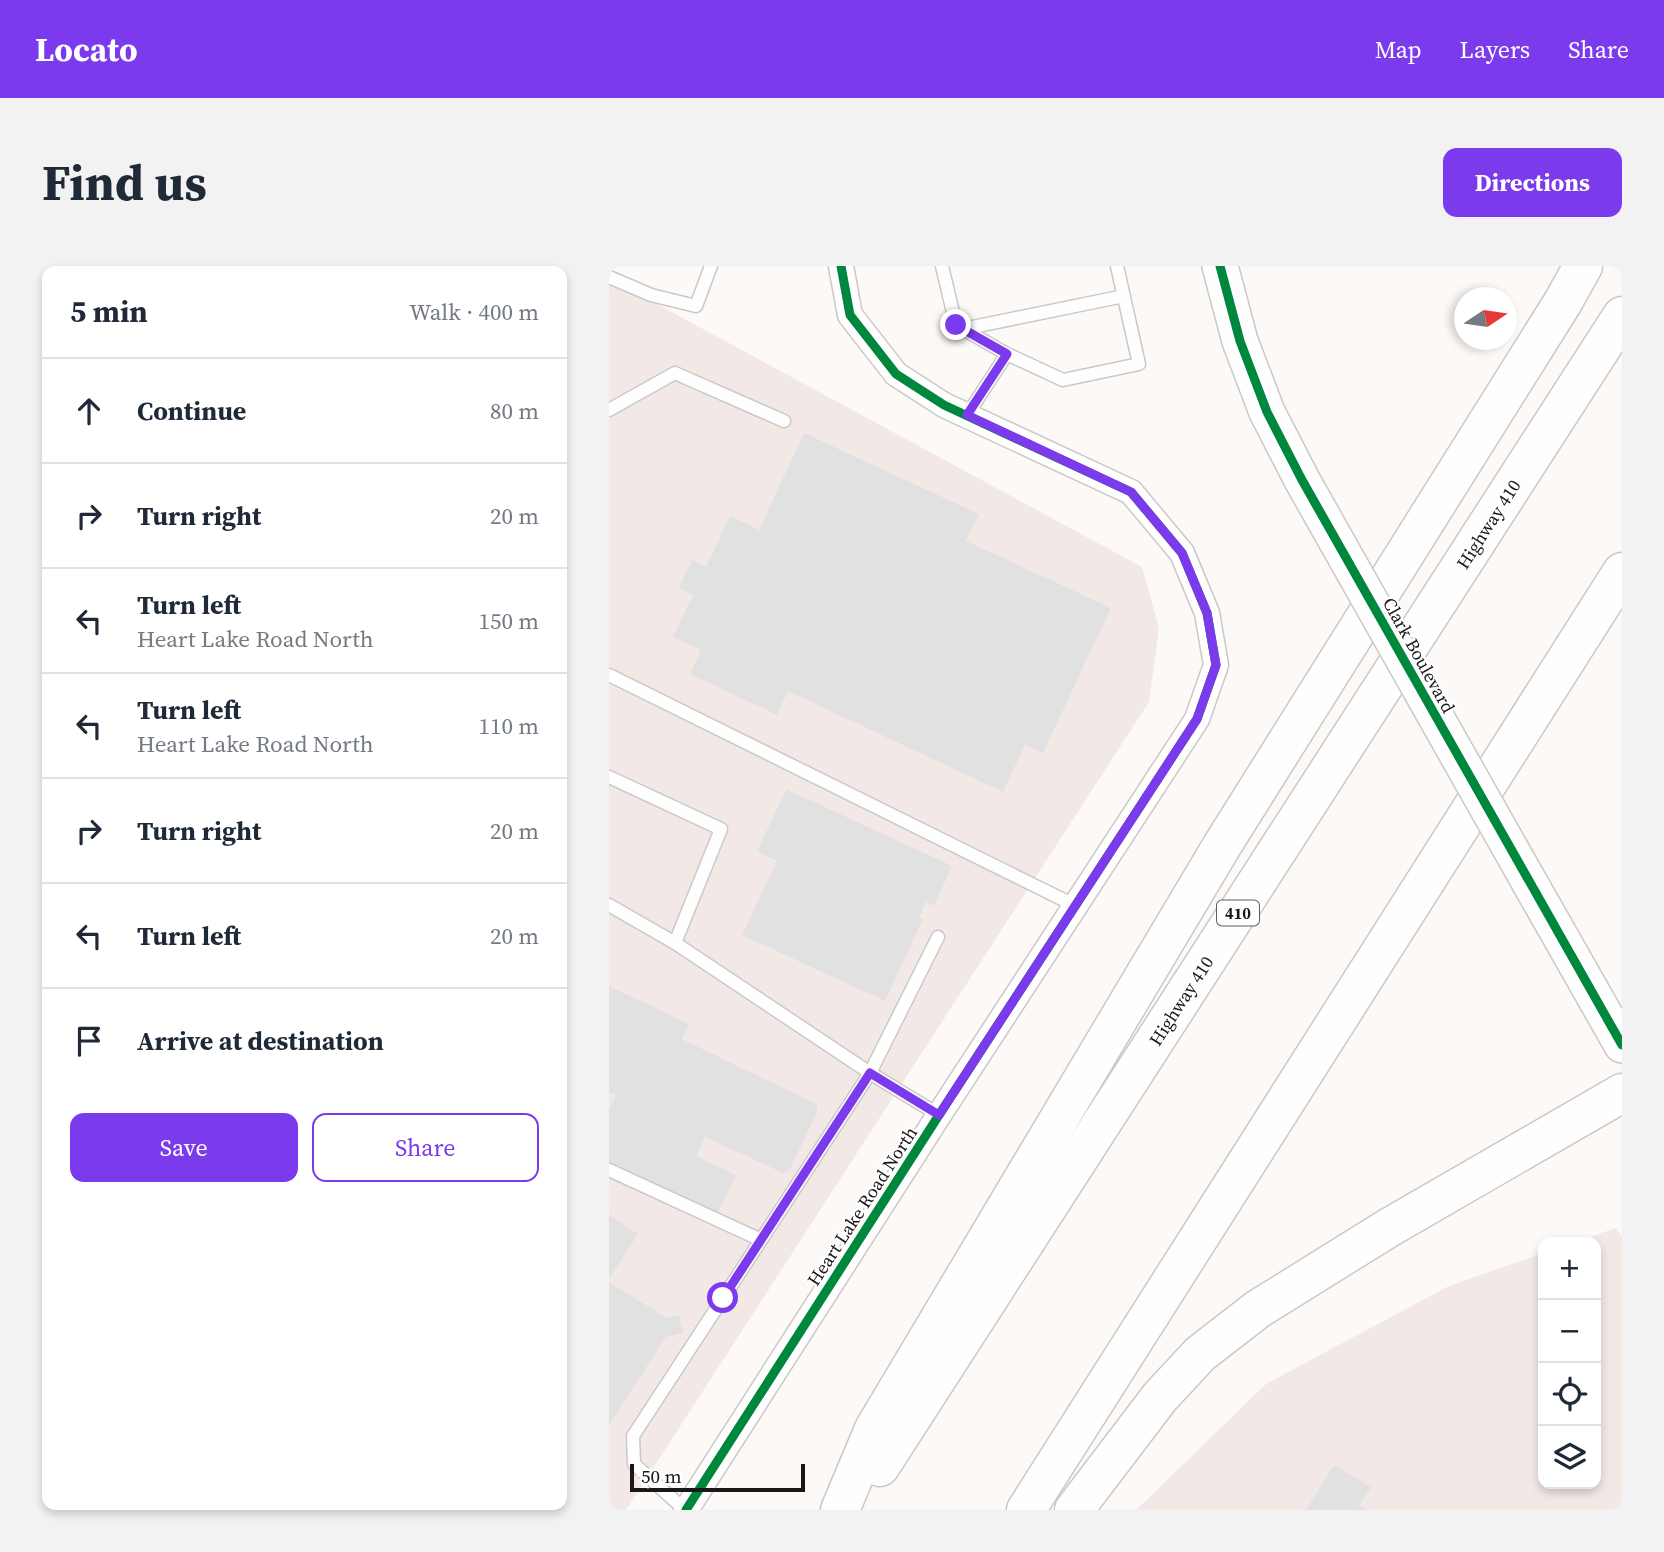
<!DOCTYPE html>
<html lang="en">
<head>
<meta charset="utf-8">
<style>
	body { margin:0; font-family:"Source Serif 4",serif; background:#f2f2f3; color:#1f2937 }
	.controls { position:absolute; right:21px; bottom:21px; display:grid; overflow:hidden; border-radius:14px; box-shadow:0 4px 10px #0003 }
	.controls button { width:63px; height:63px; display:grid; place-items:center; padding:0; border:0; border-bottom:2px solid #e0e1e3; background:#fff; color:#1f2937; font:35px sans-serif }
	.compass { position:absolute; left:845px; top:21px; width:63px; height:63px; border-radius:50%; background:#fff; box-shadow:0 4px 10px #0003; rotate:77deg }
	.scale { position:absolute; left:21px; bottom:18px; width:175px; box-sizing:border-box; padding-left:7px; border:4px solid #191717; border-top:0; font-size:19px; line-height:24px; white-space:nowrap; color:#191717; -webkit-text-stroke:5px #fff; paint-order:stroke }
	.stop { position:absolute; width:21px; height:21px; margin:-16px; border:5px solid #7c3aed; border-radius:50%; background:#fff }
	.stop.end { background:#7c3aed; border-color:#fff; box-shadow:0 2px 7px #0008 }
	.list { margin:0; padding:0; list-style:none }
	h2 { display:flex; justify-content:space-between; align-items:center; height:91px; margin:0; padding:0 28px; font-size:30px }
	h2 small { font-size:23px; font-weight:400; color:#747a83 }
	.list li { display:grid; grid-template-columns:46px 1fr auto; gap:21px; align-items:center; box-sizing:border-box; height:105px; padding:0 28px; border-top:2px solid #e0e1e3 }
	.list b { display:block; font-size:26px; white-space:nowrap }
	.list p { margin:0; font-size:23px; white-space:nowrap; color:#747a83 }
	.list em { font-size:23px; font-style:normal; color:#747a83 }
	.actions { display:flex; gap:14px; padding:21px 28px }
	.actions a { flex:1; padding:16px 0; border:2px solid #7c3aed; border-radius:14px; text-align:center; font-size:24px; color:#7c3aed }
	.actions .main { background:#7c3aed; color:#fff }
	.icon { flex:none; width:38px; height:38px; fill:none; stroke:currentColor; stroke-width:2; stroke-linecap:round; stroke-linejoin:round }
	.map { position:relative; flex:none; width:1013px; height:1244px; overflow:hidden; border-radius:14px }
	header { display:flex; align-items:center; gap:42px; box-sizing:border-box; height:98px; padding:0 35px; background:#7c3aed; color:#fff }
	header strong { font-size:33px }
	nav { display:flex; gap:38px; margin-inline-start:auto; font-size:24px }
	.intro { display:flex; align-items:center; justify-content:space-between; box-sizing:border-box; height:168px; padding:0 42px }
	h1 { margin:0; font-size:49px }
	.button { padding:18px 32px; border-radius:14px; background:#7c3aed; color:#fff; font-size:24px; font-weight:700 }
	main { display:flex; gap:42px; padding:0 42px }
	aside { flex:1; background:#fff; border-radius:14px; box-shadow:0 4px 10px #0003 }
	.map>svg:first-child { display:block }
	.built { fill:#f2e9e6 }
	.building { fill:#e2e1e1 }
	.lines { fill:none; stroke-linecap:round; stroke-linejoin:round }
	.lane-casing { stroke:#cac9c7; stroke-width:15 }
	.street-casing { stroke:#cac9c7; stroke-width:27 }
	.secondary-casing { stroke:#cac9c7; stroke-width:38 }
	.highway-casing { stroke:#cac9c7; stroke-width:41 }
	.lane { stroke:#fffefe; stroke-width:12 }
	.street { stroke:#fffefe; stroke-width:24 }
	.secondary { stroke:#fffefe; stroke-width:35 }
	.highway { stroke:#fffefe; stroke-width:38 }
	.secondary-bridge-casing { stroke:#cac9c7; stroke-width:38; stroke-linecap:butt }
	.secondary-bridge { stroke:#fffefe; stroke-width:35 }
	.cycleway-casing { stroke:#fff; stroke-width:13 }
	.cycleway { stroke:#00873e; stroke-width:9 }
	.route { stroke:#7c3aed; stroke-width:9 }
	.labels { text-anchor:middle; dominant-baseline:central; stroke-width:5; stroke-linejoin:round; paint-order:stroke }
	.shield { fill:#fff; stroke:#5e5d5d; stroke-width:2 }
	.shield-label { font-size:16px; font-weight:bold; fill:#191717 }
	.street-label { font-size:18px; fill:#191717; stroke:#fff }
</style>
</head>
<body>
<header>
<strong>Locato</strong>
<nav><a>Map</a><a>Layers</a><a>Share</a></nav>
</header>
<div class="intro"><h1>Find us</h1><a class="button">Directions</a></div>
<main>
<aside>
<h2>5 min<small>Walk · 400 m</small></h2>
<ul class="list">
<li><svg class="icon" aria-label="ahead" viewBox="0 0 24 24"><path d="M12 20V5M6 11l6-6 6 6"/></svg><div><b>Continue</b></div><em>80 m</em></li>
<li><svg class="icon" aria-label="right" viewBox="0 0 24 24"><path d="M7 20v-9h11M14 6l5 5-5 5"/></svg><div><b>Turn right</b></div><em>20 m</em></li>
<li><svg class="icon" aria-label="left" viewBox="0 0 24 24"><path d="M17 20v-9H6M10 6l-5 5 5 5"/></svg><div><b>Turn left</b><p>Heart Lake Road North</p></div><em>150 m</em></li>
<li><svg class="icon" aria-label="left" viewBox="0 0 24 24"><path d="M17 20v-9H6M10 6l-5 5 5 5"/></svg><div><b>Turn left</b><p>Heart Lake Road North</p></div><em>110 m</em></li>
<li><svg class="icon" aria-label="right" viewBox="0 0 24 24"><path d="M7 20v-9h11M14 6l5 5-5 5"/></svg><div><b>Turn right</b></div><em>20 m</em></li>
<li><svg class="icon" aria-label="left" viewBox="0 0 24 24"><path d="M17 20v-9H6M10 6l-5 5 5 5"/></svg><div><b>Turn left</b></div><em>20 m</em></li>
<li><svg class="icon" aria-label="arrive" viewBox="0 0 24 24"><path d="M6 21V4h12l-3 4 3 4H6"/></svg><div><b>Arrive at destination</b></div></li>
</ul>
<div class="actions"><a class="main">Save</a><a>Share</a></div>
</aside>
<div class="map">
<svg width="1013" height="1244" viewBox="0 0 1013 1244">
	<rect width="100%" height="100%" fill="#fcf9f7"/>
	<path class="built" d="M 0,12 L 533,301 L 550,362 L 540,436 L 17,1244 L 0,1244 Z
		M 1007,962 L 1013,971 L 1013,1244 L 527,1244 L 657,1118 L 840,1020 L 934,987 L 934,1218 L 987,1218 L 987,976 L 967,976 Z"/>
	<path class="building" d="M 195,167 L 370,248 L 357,275 L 502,342 L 434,487 L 416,479 L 394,526 L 179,425 L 168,449 L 81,408 L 92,384 L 64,371 L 84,329 L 70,322 L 83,294 L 97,301 L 121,250 L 150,264 Z
		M 177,523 L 343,600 L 325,640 L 317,636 L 310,651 L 314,653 L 276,735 L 133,669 L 168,595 L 148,586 Z
		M 0,720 L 80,758 L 73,773 L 207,838 L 209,844 L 180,905 L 174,907 L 96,871 L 87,890 L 127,909 L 108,948 L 0,896 L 0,844 L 7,829 L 0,826 Z
		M 0,949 L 29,968 L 0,1013 Z
		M 0,1016 L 58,1052 L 70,1049 L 74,1067 L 57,1071 L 0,1159 Z
		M 725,1199 L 762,1221 L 750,1240 L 757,1244 L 697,1244 Z"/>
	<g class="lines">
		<g class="lane-casing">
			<path id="lane" d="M 333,0 L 347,59 L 398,88 L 454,114 L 530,98 L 508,0
				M 0,11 L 42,29 L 87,40 L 102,0
				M 354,63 L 515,30
				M 0,144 L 66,107 L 175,155
				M 358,149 L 398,88
				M 0,409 L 467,640
				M 0,511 L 112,563 L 66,677
				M 0,639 L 66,677 L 261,807 L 24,1170 L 25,1198 L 76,1244
				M 329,671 L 261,807 L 330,849
				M 0,904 L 152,974"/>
		</g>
		<g class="street-casing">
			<path id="street" d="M 77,1244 L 330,849 L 588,453 L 607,399 L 598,347 L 573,287 L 522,226 L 335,139 L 287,108 L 241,49 L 232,0"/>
		</g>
		<g class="secondary-casing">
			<path id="secondary" d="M 611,0 L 631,75 L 658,146 L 693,214 L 728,276
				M 918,612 L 1013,779"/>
		</g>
		<g class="highway-casing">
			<g id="highway">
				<path id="s1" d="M 271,1201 L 1013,50"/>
				<path d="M 231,1244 L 265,1163 L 614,578 L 954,36 L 974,0"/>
				<path d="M 417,1244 L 1013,306"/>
				<path d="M 465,1244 L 551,1131 L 591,1088 L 649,1043 L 781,961 L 1013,827"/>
			</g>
		</g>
		<use href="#lane" class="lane"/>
		<use href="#street" class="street"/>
		<use href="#secondary" class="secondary"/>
		<use href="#highway" class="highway"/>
		<g class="secondary-bridge-casing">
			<path id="secondary-bridge" d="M 728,276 L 918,612"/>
		</g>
		<use href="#secondary-bridge" class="secondary-bridge"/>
		<g class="cycleway-casing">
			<path id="cycleway" d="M 611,0 L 631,75 L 658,146 L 693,214 L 1013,779
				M 77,1244 L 330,849 L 588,453 L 607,399 L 598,347 L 573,287 L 522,226 L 335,139 L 287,108 L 241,49 L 232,0"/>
		</g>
		<use href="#cycleway" class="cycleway"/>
	</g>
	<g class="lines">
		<path class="route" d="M 114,1032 L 261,807 L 330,849 L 588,453 L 607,399 L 598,347 L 573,287 L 522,226 L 358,149 L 398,88 L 347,59"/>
	</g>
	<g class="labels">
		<rect class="shield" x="608" y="634.5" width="42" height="25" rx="5"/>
		<g class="shield-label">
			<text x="629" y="647">410</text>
		</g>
		<g class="street-label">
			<text stroke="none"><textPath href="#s1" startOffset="1122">Highway 410</textPath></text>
			<text transform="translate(810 389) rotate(61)">Clark Boulevard</text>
			<text stroke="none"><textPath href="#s1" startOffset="555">Highway 410</textPath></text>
			<text transform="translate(253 940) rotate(-57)">Heart Lake Road North</text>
		</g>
	</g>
</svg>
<div class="controls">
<button>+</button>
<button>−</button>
<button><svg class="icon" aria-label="locate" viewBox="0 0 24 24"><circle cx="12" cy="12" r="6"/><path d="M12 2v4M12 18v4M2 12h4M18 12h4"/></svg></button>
<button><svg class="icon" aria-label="layers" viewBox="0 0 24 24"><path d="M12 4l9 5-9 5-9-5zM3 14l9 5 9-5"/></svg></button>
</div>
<svg class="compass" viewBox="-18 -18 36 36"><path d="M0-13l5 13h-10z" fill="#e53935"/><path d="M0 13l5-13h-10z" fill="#747a83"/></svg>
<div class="scale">50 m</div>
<div class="stop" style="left:114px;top:1032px"></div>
<div class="stop end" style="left:347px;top:59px"></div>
</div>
</main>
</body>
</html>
